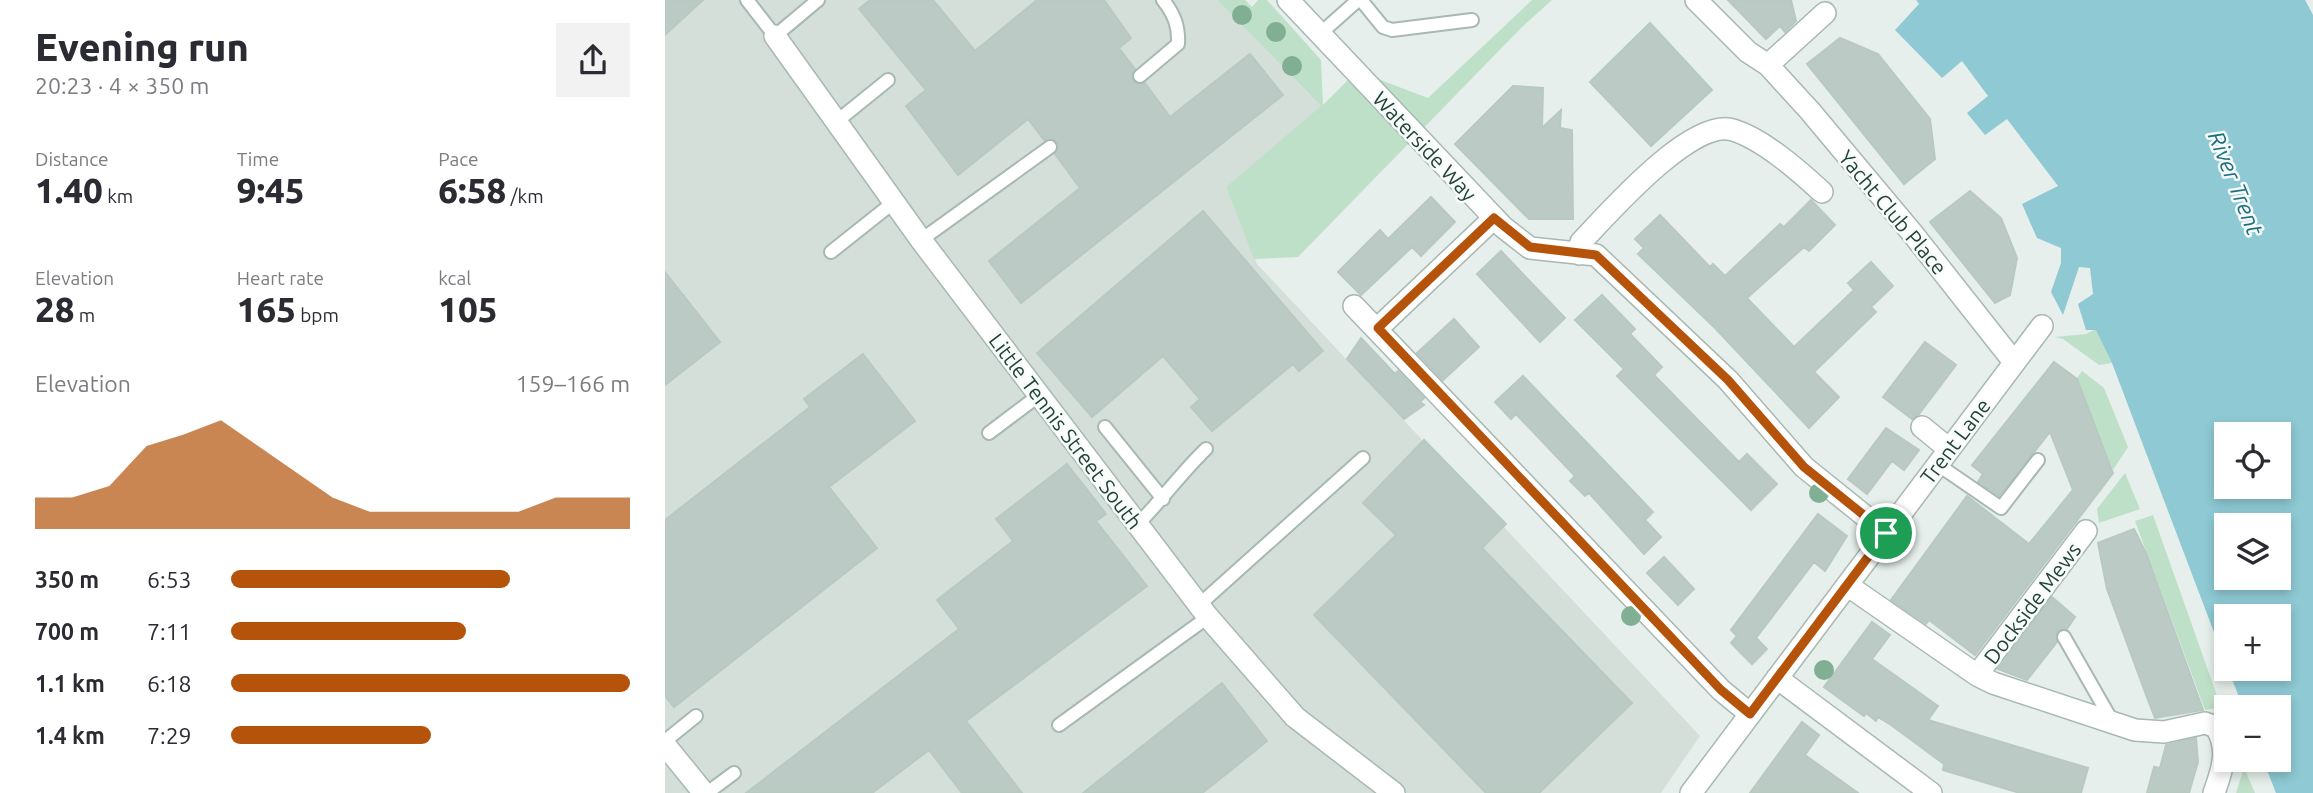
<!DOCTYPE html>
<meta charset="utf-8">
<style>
body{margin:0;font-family:Ubuntu,sans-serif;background:#f2f2f3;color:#2b2b33;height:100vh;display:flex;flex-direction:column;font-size:26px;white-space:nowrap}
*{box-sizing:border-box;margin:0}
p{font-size:23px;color:#7c7c81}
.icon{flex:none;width:38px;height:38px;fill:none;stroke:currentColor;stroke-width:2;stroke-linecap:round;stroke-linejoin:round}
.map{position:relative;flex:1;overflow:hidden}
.sheet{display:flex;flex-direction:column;background:#fff;width:665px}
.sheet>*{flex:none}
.tools{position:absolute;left:1549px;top:422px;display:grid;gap:14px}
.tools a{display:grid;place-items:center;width:77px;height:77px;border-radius:0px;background:#fff;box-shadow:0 4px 10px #0003;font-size:35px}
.pin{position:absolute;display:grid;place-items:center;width:60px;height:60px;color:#fff;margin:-30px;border:4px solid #fff;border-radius:50%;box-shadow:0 2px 7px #0007}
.round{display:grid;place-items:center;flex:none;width:74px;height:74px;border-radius:0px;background:#f2f2f3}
.summary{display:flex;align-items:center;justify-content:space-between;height:119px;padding:0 35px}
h1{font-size:38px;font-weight:800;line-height:52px}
.figures{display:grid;grid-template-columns:repeat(3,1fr);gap:10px;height:119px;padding:7px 35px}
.figures div{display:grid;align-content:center}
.figures b{font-size:35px;font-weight:800}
.figures small{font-size:19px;font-weight:400}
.figures p{font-size:19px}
.chart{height:196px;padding:14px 35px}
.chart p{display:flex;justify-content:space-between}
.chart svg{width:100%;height:126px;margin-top:7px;fill:#b45309;opacity:.7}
ul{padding:0 35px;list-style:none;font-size:23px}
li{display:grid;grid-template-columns:112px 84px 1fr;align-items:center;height:52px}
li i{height:18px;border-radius:9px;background:#b45309}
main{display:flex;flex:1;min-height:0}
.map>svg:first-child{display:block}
.built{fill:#d4dfda}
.green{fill:#bfe0c8}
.water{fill:#8ec9d4;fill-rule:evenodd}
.building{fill:#bbcac4;stroke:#b8c9c2;stroke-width:2}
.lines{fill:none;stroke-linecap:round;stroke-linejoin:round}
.lane-casing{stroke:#a8b8b2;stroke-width:16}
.street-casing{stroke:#a8b8b2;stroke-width:24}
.lane{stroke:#fff;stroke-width:12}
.street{stroke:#fff;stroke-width:21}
.tree{fill:#80af93}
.route-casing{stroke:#fff;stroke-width:14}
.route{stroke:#b45309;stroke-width:9}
.labels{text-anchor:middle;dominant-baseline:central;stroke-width:5;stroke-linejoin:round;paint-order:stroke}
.street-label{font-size:21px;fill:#24423a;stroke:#f7fbf9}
.water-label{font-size:23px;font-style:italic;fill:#1c6f80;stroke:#f7fbf9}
</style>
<main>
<section class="sheet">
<div class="summary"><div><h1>Evening run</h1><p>20:23 · 4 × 350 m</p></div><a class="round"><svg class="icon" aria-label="share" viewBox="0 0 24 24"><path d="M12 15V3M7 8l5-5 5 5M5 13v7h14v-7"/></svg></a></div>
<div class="figures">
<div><p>Distance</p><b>1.40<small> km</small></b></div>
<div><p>Time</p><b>9:45</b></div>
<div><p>Pace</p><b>6:58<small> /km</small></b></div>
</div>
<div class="figures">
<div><p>Elevation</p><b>28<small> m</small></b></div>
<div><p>Heart rate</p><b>165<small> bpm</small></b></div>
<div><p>kcal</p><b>105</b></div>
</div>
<div class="chart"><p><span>Elevation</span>159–166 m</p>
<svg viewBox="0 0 160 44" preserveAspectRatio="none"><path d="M0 44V33L10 33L20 29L30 15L40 11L50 6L60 15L70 24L80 33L90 38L100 38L110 38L120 38L130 38L140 33L150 33L160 33V44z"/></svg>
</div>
<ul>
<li><b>350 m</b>6:53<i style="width:70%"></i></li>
<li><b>700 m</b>7:11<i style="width:59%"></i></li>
<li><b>1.1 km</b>6:18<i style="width:100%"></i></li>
<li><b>1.4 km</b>7:29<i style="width:50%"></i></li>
</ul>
</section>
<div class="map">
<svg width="1648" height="793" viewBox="0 0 1648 793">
<rect width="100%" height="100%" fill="#e6efeb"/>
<path class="built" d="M 0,0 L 552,0 L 657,107 L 561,187 L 592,264 L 1035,736 L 996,793 L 0,793 Z"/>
<path class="green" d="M 552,0 L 580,0 L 587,7 L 593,0 L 602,0 L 656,60 L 658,105 L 692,71 L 763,98 L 867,0 L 887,0 L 857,27 L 633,257 L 589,259 L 561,187 L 656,106 Z
M 1431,329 L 1447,363 L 1434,365 L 1398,339 L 1390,337 L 1421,334 Z
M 1417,371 L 1439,388 L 1463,447 L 1448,470 L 1412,378 Z
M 1460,473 L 1475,509 L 1434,523 L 1432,509 Z
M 1488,515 L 1556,707 L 1540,710 L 1470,521 Z
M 1579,768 L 1590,793 L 1571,793 Z"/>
<path class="water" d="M 1251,0 L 1640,0 L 1648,15 L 1648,793 L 1611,793 L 1598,760 L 1614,760 L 1614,707 L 1578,707 L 1563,669 L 1614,668 L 1614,616 L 1561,616 L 1561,664 L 1447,363 L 1431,330 L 1421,330 L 1413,304 L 1428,294 L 1425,268 L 1414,267 L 1398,315 L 1386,292 L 1396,263 L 1396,248 L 1372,238 L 1357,204 L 1393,186 L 1342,119 L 1320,135 L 1302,113 L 1323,96 L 1297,61 L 1277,78 L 1230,30 L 1254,4 ZM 1561,434 L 1614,434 L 1614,486 L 1561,486 ZM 1561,525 L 1614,525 L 1614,578 L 1561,578 Z"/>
<path class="building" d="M 0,0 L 38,0 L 0,35 Z
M 205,0 L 268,0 L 310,51 L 372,0 L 439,0 L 466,38 L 454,48 L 470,69 L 467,74 L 468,81 L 473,84 L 480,83 L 505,117 L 585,54 L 618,95 L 356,303 L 324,261 L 415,188 L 390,154 L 394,147 L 392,141 L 379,140 L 363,119 L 293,175 L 241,106 L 261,90 L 194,9 Z
M 1063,0 L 1126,0 L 1131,21 L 1120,32 L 1115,26 L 1101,39 Z
M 985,23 L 1047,90 L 986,146 L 925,82 Z
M 1175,38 L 1213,54 L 1265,119 L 1270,159 L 1239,184 L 1142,64 Z
M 848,86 L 878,88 L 877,128 L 896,110 L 895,128 L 907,130 L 908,219 L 864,219 L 790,144 Z
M 1305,191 L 1336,218 L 1352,258 L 1345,295 L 1330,303 L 1265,222 Z
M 766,197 L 790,222 L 756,256 L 747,247 L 696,295 L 673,272 L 715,230 L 723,239 Z
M 1146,200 L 1170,225 L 1144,251 L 1139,247 L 1082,298 L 1129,347 L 1189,290 L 1183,283 L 1206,262 L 1228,286 L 1206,307 L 1211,312 L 1149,372 L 1174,397 L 1144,428 L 1050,328 L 973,254 L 979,248 L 970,239 L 995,215 L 1045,267 L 1048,264 L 1060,276 L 1115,224 L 1119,227 Z
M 538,211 L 658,351 L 634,371 L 628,364 L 547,431 L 526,407 L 535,399 L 498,356 L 427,417 L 372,353 Z
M 836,251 L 900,318 L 875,342 L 812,274 Z
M 0,272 L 55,342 L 0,385 Z
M 937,295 L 970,329 L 965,334 L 997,367 L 989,375 L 1074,462 L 1082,454 L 1112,484 L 1086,510 L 952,376 L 959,369 L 910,320 Z
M 789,319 L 814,347 L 778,380 L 752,353 Z
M 696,338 L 730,374 L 733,371 L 759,398 L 755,402 L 759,405 L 739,419 L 682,359 Z
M 1260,342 L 1291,365 L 1254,414 L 1247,419 L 1218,397 Z
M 198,354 L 250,421 L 164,487 L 212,548 L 9,707 L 0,696 L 0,520 L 145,407 L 139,399 Z
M 1389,362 L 1412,379 L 1448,473 L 1310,655 L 1264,620 L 1261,624 L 1226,600 L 1302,496 L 1364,544 L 1408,490 L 1385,432 L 1334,496 L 1313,482 L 1318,474 L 1307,465 Z
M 858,376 L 988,512 L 980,520 L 996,537 L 979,554 L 924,493 L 920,496 L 905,481 L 910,476 L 851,414 L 846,419 L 830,402 Z
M 1221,428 L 1254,450 L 1239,470 L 1227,461 L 1202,494 L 1183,479 Z
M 759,440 L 841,524 L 817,548 L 967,703 L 874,793 L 821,793 L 649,615 L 731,535 L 698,503 Z
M 402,464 L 441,514 L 431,521 L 482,586 L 301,721 L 357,793 L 297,793 L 264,750 L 207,793 L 81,793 L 294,629 L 272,600 L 348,541 L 331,519 Z
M 1153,514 L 1182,536 L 1160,571 L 1149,562 L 1091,638 L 1102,649 L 1087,664 L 1066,643 L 1072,636 L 1066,630 Z
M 1469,529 L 1481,553 L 1538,710 L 1490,718 L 1483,700 L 1442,589 L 1433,543 Z
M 999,557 L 1029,589 L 1013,605 L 982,573 Z
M 1387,597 L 1410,617 L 1402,629 L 1392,632 L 1392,642 L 1362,680 L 1333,669 Z
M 1207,622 L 1225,635 L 1207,659 L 1273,706 L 1263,720 L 1423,768 L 1416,793 L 1355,793 L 1278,770 L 1279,764 L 1226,725 L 1213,717 L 1211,721 L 1201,713 L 1199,716 L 1159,687 Z
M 557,683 L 602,741 L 560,775 L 537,793 L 418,793 Z
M 1137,722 L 1154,735 L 1140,755 L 1193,793 L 1085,793 Z
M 1531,738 L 1533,762 L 1524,793 L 1482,793 L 1489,767 L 1495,768 L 1501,745 Z"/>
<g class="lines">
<defs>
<path id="lane" d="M 82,0 L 110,36 L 153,0
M 696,0 L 718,27 L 727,30 L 807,20
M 656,33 L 693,0
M 475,76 L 513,44 C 514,26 509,14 498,0
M 171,122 L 223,80
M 256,240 L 385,147
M 166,252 L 229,202
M 440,427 L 498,499
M 324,433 L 373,396
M 1272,464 L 1336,508 L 1373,460
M 472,525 C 497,500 516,473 541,449
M 534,605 L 698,458
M 1399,637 L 1447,721
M 394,725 L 543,617
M 0,741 L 31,716
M 42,793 L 69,773"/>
<path id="street" d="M 623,0 L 838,227 L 865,248 L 931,255 L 1063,380 L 1139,467 L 1221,533
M 1031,0 L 1083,52 L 1103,65 L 1145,111 L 1248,234 L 1349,362
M 110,36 L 256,240 L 543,617 L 630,717 L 729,793
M 1103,65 L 1160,13
M 914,254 L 916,242 C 943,214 1027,117 1068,130 C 1098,139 1134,171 1157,192
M 689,306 L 1056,690 L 1085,714
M 713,328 L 829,218
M 1257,427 L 1284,449
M 1182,585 L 1312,675 L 1328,683 L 1470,730 L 1499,732 L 1540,723 L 1551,727 C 1565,750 1557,770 1549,793
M 1312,675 L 1421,531
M 1112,678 L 1266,793
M 0,745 L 39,793
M 1026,793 L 1377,326"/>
</defs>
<use href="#lane" class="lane-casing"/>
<use href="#street" class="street-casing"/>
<use href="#lane" class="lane"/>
<use href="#street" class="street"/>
</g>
<g class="tree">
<circle cx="577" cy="15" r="10"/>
<circle cx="611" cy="32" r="10"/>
<circle cx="627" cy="66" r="10"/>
<circle cx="1154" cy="493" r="10"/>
<circle cx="966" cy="616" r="10"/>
<circle cx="1159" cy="670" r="10"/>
</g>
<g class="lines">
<defs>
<path id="route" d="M 829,218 L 865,247 L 931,255 L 1063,380 L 1139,467 L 1221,533 L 1085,714 L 1056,690 L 713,328 Z"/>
</defs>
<use href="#route" class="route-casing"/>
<use href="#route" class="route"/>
</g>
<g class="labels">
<g class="street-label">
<text transform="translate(760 146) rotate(47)">Waterside Way</text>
<text transform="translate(1228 212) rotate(50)">Yacht Club Place</text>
<text transform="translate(401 431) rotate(53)">Little Tennis Street South</text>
<text transform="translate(1290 441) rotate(-53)">Trent Lane</text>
<text transform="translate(1367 603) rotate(-53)">Dockside Mews</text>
</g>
<g class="water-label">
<text transform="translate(1571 183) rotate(68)">River Trent</text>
</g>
</g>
</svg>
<div class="tools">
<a><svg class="icon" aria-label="locate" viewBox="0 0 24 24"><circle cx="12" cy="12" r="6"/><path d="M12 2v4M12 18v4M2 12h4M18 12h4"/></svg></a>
<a><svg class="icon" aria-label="layers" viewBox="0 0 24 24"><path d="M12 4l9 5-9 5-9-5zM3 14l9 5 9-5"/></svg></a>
<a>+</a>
<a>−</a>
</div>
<div class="pin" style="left:1221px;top:533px;background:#1e9e55"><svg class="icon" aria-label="arrive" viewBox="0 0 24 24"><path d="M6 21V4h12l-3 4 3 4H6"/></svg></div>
</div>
</main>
